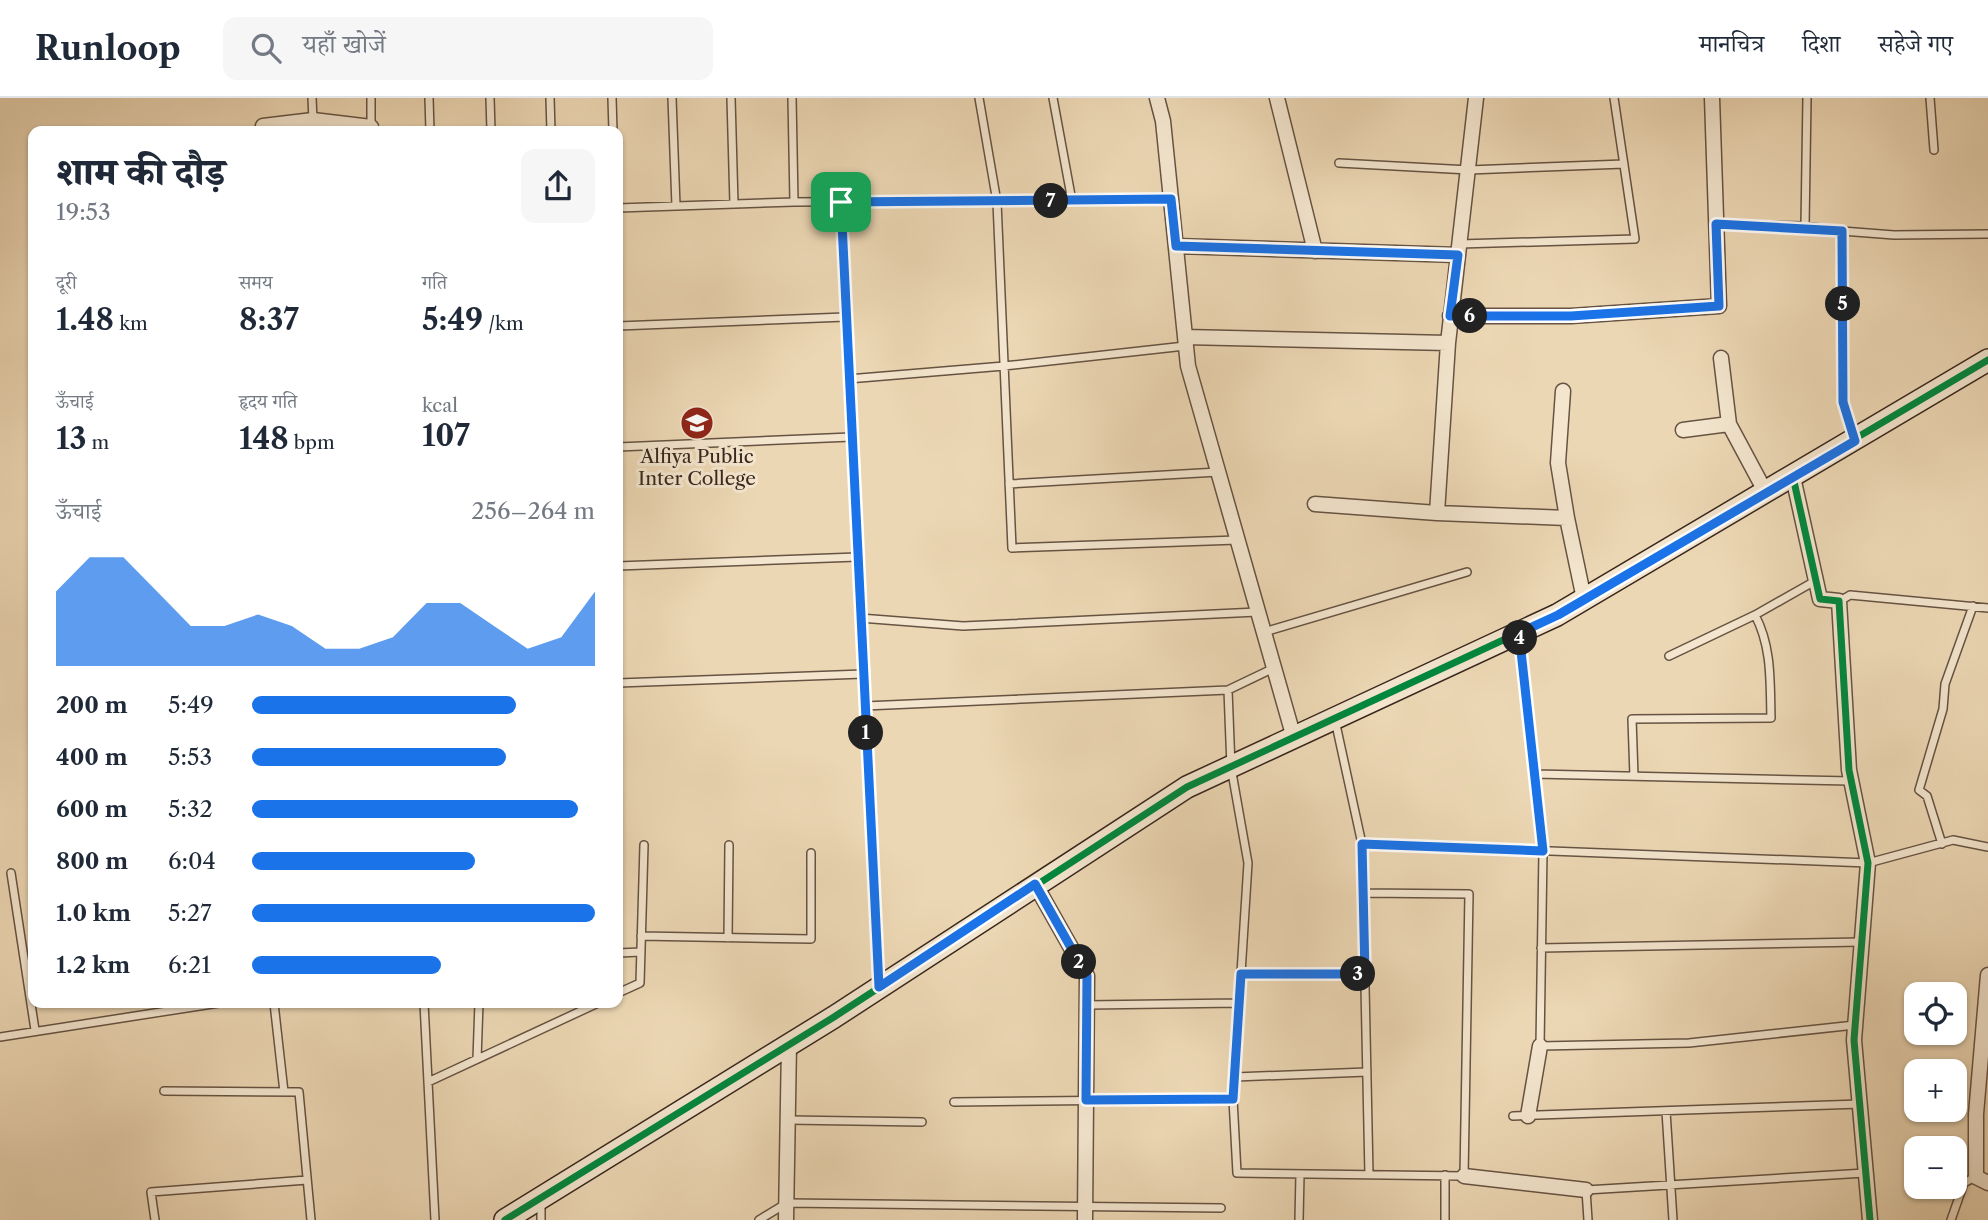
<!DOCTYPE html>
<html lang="hi">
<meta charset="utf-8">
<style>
body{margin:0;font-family:"Libre Caslon Text","Noto Serif Devanagari",serif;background:#f6f6f7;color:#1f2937;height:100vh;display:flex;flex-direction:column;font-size:26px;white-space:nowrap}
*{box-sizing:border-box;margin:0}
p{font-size:23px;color:#747a83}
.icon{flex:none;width:38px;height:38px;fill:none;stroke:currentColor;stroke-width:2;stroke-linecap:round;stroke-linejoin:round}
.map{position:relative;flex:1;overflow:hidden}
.details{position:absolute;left:28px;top:28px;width:595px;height:882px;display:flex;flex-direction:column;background:#fff;border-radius:14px;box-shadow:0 2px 5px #0004}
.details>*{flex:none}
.tools{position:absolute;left:1904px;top:884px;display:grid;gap:14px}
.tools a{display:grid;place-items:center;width:63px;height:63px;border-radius:14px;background:#fff;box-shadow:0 2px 5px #0004;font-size:35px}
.pin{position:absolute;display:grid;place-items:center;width:60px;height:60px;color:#fff;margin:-30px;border-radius:14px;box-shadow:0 4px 10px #0006}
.km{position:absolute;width:35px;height:35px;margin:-18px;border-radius:50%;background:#222;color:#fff;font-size:19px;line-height:35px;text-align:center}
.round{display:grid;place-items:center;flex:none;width:74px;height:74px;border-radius:14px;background:#f6f6f7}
.summary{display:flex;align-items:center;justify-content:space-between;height:119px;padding:0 28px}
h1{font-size:38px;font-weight:800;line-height:52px}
.figures{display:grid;grid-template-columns:repeat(3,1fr);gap:10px;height:119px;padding:7px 28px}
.figures div{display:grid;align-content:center}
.figures b{font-size:30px;font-weight:800}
.figures small{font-size:19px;font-weight:400}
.figures p{font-size:19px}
.chart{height:196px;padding:14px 28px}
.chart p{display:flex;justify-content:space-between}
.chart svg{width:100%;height:126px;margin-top:7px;fill:#1a73e8;opacity:.7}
ul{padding:0 28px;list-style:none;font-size:23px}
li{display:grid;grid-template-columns:112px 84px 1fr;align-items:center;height:52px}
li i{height:18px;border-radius:9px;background:#1a73e8}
header{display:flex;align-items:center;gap:42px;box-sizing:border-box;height:98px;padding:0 35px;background:#fff;border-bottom:2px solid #e0e1e3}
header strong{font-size:33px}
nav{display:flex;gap:38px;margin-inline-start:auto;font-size:24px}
.search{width:490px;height:63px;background:#f6f6f7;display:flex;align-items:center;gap:18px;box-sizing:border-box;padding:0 24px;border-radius:14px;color:#747a83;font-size:26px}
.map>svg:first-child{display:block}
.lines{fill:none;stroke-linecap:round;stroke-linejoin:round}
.lane-casing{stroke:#665343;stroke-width:10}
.street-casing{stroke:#665343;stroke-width:17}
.secondary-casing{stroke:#39271d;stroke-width:24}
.lane{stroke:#f3e5ce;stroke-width:7}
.street{stroke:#f3e5ce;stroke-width:14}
.secondary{stroke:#f3e5ce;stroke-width:21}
.cycleway-casing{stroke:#f3e5ce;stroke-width:11}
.cycleway{stroke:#00873e;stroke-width:7}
.route-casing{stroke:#fff;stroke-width:14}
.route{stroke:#1a73e8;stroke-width:9}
.labels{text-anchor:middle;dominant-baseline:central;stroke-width:6;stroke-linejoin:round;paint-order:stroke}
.poi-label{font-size:19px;fill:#39271d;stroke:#f3e5ce}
</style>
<header>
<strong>Runloop</strong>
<div class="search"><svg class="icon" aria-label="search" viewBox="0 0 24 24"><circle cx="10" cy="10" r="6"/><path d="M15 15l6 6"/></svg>यहाँ खोजें</div>
<nav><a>मानचित्र</a><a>दिशा</a><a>सहेजे गए</a></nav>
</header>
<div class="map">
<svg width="1988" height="1122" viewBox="0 0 1988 1122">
<rect width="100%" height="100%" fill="#ecd7b4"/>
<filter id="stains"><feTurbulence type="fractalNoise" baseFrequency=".00286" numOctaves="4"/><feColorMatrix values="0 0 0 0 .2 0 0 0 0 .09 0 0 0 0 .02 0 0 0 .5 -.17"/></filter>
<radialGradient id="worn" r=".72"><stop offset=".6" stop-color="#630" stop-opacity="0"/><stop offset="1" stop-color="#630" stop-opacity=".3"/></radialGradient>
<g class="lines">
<defs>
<path id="lane" d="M 312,0 L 313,22
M 371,0 L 371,31
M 429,0 L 430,33
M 490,0 L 491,33
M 550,0 L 551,33
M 612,0 L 613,33
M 672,0 L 676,108
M 731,0 L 734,106
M 792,0 L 794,104
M 979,0 L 997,104 L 1012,450 L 1237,442
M 1053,0 L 1072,103
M 1807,0 L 1805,128 L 1842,133 L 1843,304 L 1854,339
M 1930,0 L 1934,52
M 1339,65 L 1469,72 L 1624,66
M 841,105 L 845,219
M 618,110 L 794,104 L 1171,101
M 1717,126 L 1805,128
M 1842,133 L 1894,137 L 1988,136
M 1460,146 L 1635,141 L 1614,0
M 618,228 L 845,219 L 879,886
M 848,281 L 1004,268 L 1185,248
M 618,349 L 851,339
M 1009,386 L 1218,374
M 618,468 L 857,459
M 1840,503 L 1850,497 L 1988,510
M 860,520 L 963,528 L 1257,514
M 1264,534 L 1467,474
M 1520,538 L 1543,753 L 1540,948 L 1689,945 L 1855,927
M 1669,558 L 1755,517 L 1815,483
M 618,585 L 863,576
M 1228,592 L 1274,570
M 865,608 L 1228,592 L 1231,669 L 1248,765 L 1233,1001 L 1237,1075 L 1464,1078 L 1469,796 L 1363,795
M 1335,622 L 1362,746 L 1369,1077
M 1535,676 L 1851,683
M 1634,678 L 1632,621 L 1771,620 C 1770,584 1772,549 1755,517
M 1362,746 L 1868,765 L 1953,742 L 1988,749
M 1942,746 L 1927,698 L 1919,692 L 1943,611 L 1945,586 L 1973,508
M 11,775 L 35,932
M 641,838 L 811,841 L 811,755
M 728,840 L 729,747
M 1541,850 L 1861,844
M 618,855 L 641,854
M 1241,876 L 1365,876
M 618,895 L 640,885 L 644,747
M 274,905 L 284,994
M 424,905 L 435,1122
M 1087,907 L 1239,905
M 0,939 L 219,905
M 477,961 L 479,905
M 1235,979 L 1367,974
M 428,984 L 598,905
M 164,993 L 299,994 L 311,1122
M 954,1004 L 1233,1001
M 1666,1013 L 1673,1122
M 1513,1018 L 1860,1006
M 788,1022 L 922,1024
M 1445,1077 L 1445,1122
M 541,1105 L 541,1122
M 155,1122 L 151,1094 L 307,1082
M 759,1122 L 787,1105 L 1221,1110
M 1299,1122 L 1300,1076
M 1588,1122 L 1586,1092 L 1865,1075
M 1951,1122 L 1964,1085 L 1975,1079"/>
<path id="street" d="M 1157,0 L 1163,23 L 1188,268 L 1294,640
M 1277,0 L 1315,153
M 263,28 L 313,22 L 371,29
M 1176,148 L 1458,157
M 1450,218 L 1571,218 L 1719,208 L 1712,0
M 1185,239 L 1448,245
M 1721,260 L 1729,326 L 1766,395
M 1563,293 L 1558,365 L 1567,420
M 1683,332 L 1729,326
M 1793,379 L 1820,501 L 1839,503 L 1849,672 L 1868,765 L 1854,942 L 1870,1122
M 1315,406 L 1437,415 L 1567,420 L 1584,501
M 1437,415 L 1448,245 L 1476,0
M 1035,786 L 1087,878 L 1085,1122
M 1988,877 L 1976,1016 L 1976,1079 L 1988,1085
M 1528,1018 L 1540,948
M 1464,1078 L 1586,1092
M 786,1122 L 789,946"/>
<path id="secondary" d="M 505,1122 L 834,919 L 1187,689 L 1557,517 L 1988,262"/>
</defs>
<use href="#lane" class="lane-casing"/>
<use href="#street" class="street-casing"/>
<use href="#secondary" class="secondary-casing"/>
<use href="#lane" class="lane"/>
<use href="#street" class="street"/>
<use href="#secondary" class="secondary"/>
<defs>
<path id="cycleway" d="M 1793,379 L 1820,501 L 1839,503 L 1849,672 L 1868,765 L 1854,942 L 1870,1122
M 505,1122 L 834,919 L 1187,689 L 1557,517 L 1988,262"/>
</defs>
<use href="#cycleway" class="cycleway-casing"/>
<use href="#cycleway" class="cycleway"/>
</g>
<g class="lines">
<defs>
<path id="route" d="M 1171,101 L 1176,148 L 1458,157 L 1450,218 L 1571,218 L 1719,208 L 1716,126 L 1842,133 L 1843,304 L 1855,343 L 1558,517 L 1519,535 L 1543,753 L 1362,746 L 1365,876 L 1241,876 L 1233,1001 L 1086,1002 L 1087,878 L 1035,786 L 879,889 L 841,104 Z"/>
</defs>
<use href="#route" class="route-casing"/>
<use href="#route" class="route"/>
</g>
<defs>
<symbol id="school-disc" viewBox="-11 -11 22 22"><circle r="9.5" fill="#8f2418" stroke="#f3e5ce"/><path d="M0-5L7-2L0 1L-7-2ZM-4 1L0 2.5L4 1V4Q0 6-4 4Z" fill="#fff"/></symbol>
</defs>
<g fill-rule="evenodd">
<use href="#school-disc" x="678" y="306" width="38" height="38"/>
</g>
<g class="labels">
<g class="poi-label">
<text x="697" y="358">Alfiya Public<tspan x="697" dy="22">Inter College</tspan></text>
</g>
</g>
<rect width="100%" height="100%" filter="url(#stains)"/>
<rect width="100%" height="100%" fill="url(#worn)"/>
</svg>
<div class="tools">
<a><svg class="icon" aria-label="locate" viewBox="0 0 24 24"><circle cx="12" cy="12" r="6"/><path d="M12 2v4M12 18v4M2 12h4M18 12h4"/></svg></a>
<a>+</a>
<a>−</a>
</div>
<div class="pin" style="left:841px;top:104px;background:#1e9e55"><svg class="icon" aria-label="arrive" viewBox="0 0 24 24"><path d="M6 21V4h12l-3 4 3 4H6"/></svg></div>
<b class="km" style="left:866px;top:635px">1</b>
<b class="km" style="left:1079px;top:864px">2</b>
<b class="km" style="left:1358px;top:876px">3</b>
<b class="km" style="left:1520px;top:540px">4</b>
<b class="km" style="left:1843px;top:206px">5</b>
<b class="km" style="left:1470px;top:218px">6</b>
<b class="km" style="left:1051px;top:103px">7</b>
<section class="details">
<div class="summary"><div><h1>शाम की दौड़</h1><p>19:53</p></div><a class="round"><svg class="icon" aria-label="share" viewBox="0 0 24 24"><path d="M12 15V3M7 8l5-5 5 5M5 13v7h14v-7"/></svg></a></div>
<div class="figures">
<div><p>दूरी</p><b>1.48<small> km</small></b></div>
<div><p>समय</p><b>8:37</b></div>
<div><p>गति</p><b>5:49<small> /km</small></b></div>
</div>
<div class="figures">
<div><p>ऊँचाई</p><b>13<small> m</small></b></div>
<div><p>हृदय गति</p><b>148<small> bpm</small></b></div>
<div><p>kcal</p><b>107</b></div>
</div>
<div class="chart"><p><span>ऊँचाई</span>256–264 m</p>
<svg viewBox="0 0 160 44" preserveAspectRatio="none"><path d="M0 44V18L10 6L20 6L30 18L40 30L50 30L60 26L70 30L80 38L90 38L100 34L110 22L120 22L130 30L140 38L150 34L160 18V44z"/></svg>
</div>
<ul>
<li><b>200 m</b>5:49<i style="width:77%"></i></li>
<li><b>400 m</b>5:53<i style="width:74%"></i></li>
<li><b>600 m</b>5:32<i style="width:95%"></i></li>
<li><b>800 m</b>6:04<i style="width:65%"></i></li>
<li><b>1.0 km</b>5:27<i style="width:100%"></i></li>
<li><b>1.2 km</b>6:21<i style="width:55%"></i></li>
</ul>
</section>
</div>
